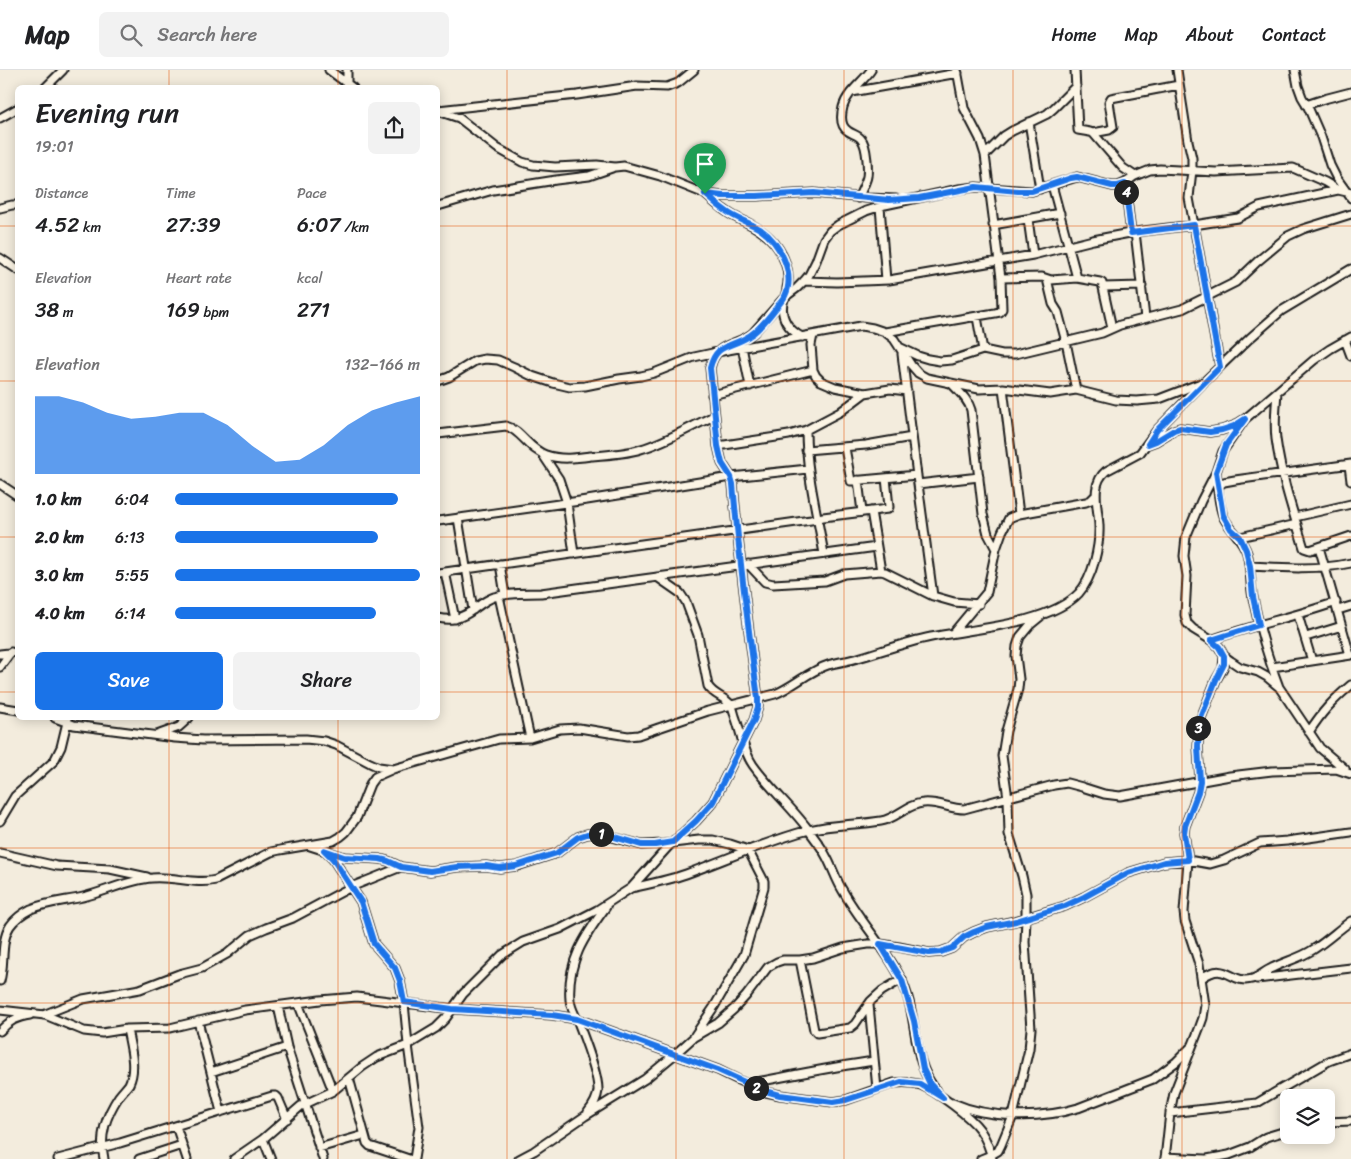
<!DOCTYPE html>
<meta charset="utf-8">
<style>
body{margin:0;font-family:Sriracha,sans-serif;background:#f2f2f2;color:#202124;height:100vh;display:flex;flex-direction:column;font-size:19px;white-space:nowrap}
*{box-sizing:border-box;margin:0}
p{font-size:16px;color:#757577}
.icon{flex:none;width:28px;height:28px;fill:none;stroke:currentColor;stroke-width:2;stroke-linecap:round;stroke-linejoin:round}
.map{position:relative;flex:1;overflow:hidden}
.side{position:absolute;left:15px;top:15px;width:425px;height:635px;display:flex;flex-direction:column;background:#fff;border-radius:8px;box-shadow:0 2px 12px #0003}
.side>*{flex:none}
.tools{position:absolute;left:1280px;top:1019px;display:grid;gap:10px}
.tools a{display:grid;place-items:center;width:55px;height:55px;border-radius:8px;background:#fff;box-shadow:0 2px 12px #0003;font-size:25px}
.pin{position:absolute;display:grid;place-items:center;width:42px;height:42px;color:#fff;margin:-51px -21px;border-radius:50% 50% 50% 0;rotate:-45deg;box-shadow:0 0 5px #0007}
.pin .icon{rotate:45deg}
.km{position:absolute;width:25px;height:25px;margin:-12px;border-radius:50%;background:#222;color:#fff;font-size:14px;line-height:25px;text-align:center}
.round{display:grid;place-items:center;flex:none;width:52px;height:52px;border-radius:8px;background:#f2f2f2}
.headline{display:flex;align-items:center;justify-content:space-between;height:85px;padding:0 20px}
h1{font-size:28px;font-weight:600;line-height:38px}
.figures{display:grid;grid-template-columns:repeat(3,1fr);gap:8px;height:85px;padding:5px 20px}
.figures div{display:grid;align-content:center}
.figures b{font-size:21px;font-weight:600}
.figures small{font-size:14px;font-weight:400}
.figures p{font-size:14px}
.chart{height:140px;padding:10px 20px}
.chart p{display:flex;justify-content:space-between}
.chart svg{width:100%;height:90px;margin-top:5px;fill:#1a73e8;opacity:.7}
.action{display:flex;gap:10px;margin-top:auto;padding:10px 20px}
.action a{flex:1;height:58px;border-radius:8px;background:#1a73e8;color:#fff;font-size:20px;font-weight:600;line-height:58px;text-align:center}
.action a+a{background:#f2f2f2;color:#202124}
ul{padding:0 20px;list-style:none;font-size:16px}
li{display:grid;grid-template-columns:80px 60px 1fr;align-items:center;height:38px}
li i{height:12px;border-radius:6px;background:#1a73e8}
header{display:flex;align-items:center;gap:30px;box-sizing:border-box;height:70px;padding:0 25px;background:#fff;border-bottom:1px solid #e0e0e0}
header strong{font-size:24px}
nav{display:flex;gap:28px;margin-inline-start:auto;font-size:18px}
.search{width:350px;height:45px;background:#f2f2f2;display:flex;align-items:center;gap:12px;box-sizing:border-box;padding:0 18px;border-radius:8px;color:#757577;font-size:19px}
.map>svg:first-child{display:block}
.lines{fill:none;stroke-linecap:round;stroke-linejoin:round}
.minor-casing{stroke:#1c1c1c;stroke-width:11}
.minor{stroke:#fcf5e5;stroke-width:7}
.route-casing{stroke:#fff;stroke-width:10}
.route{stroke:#1a73e8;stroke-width:6}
.grid{fill:none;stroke:#e8590c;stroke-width:1;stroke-opacity:0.55}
</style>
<header>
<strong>Map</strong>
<div class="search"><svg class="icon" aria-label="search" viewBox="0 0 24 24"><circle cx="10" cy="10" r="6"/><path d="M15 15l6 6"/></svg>Search here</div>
<nav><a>Home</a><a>Map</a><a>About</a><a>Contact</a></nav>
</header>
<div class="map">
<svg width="1351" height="1089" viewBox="0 0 1351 1089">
<rect width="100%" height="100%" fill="#f3ecdd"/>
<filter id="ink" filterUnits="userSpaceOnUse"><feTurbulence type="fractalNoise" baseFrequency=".02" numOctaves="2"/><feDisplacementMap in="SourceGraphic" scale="10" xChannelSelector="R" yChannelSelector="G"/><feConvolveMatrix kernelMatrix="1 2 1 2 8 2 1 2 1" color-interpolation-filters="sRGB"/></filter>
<g filter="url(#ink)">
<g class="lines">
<defs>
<path id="minor" d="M 329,0 L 353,18
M 1075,0 L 1078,60 L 1090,62 L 1093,63 L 1123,98 L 1135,106
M 1177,0 L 1188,71 L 1192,88 L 1192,100 L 1189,128 L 1220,297
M 1295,0 L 1298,16 L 1302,27 L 1308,37 L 1321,67 L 1330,95 L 1336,107 L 1351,128
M 347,17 L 347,0
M 45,18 L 63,0
M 852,22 L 958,3
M 1306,35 L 1324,29 L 1351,22
M 438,40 L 577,25 L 637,16 L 667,17 L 678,13 L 694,0
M 438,41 L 459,48 L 497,78 L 522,92 L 533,95 L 555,97 L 597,95 L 615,97 L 624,96 L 660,106 L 705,124 L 723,126 L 757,126 L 814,123 L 866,128 L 896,129
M 0,48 L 18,38
M 1029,52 L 1040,119
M 1093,63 L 1109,60 L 1113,57 L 1109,32 L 1111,28 L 1179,15
M 985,85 L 1004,66 L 1012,61 L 1047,44 L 1054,38 L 1076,16
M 1125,113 L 1131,163
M 1052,115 L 1077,208
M 705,124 C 712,130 718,136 726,141 C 732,146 739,149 746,152 C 764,161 778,172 785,192 C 788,200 789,210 787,218 C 787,223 784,228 783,233 C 780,248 789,260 802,267
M 858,128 C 861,122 864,116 866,110 C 869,103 867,75 861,69 C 858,65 852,64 848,61 C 840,56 841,45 843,37 C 847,22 863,12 871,0
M 438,136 L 493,120 L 556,110 L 589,106 L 612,98
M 880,137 L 886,210
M 0,138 L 12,135 L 18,135
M 1028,149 L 1033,185
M 993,155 L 1060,143
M 1135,162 L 1145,248
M 0,188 L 18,200
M 1001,208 L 1042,207 L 1051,210 L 1077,208 L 1100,212 L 1102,213 L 1112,258
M 1047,209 L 1053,234 L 1058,242 L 1066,272 L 1076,320
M 804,211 L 837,212 L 889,210 L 1033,185 L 1093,170 L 1135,162 L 1194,155 L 1238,148 L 1259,137 L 1338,120
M 1103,217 L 1142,216
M 977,247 L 983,280
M 885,262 L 995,243 L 1000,242 L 1002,239 L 1001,208 L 985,85 L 980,69 L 964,38 L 957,0
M 813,265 L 811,275 L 813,300 L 816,306 L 821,311 L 835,317 L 865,323 L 890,319 L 907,321
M 1345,270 L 1351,286
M 742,277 L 750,316
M 899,277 L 918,286 L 928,289 L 940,291 L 952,290 L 983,280 L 1002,284 L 1015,284 L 1102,263 L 1120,255 L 1182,239 L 1236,212 L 1258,191 L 1288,166 L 1303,159 L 1351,144
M 902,284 L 918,414 L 933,526
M 438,311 L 449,307 L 475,291 L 485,289 L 498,290 L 514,297 L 532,306 L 553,313 L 570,317 L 585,316 L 619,309 L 641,306 L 654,303 L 694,287 L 717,282 L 861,256 L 873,258 L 885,262 L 894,269 L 911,295 L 918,303 L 927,308 L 979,319 L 1003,318 L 1050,324 L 1076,320 L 1116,330 L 1137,331 L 1159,329 L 1201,313
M 951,313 C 959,322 968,329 971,340 L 983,444 L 988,464 L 996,479
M 1003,318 L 1019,444
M 1277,322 C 1276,337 1274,353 1276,369 C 1281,406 1293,442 1304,478 L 1310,480 L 1351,466
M 712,325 L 813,300
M 1245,349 L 1223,381 L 1216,402 L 1201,431 L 1186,467 L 1184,486 L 1187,506 L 1185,545 L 1187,553 L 1193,559 L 1214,572 L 1219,577 L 1224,586 L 1231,591 L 1240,597 L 1258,602 L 1267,607 L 1279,617 L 1320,678 L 1345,699
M 806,360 C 806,402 817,443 824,484
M 438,364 L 506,356 C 521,360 529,380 546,385 C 560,390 576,388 591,386 C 607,385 625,384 641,379 C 666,372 690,357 714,346
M 1148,374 L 1156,371 L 1174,360 L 1180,358 L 1210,362 L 1222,360 L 1234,356 L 1245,349 L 1314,290 L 1330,279 L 1351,267
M 718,376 L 789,365 L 806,360 L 840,342 L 865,323
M 845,378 L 851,411 L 917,405
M 806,380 L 866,375 L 912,367
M 543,385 L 559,409 L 567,433 L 574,484
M 1349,395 L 1351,411
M 1216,403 C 1218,417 1218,435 1224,448 C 1231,461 1242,468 1247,483 C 1251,498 1250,513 1253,528 C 1259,558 1268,588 1279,617
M 858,410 L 862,442
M 0,414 L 18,426
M 918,414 L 979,407
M 1218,416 L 1224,412 L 1235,410 L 1351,394
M 871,441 L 881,501
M 1295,447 L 1351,434
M 458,448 L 473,540
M 438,451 L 587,430 L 731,407 L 808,399
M 1240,467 L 1297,454
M 1319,477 L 1350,585
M 500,494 L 505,525
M 748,494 L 765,512 L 773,514 L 825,511 L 844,504 L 881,501 L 885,502 L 933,526 L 954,532 L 979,534
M 1250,496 C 1283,498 1319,500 1351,493
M 445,502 L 455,549
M 438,503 L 811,450 L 823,447 L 888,439 L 889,437 L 886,408
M 657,507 L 680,523 L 686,532 L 698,565 L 708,616 C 713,625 725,627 731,635 C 733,637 734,643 735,646 C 741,662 743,681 753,695 C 770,719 793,738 810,762 C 815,769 821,776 825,784 C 832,796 836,810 843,821 C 860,851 884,876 900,907 C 919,942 910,992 937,1021
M 499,526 L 530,668
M 1338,540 L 1351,536
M 1298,545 L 1312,591
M 438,548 C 443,549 448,550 453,549 C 469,547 479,532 494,527 C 509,523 525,523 541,523 L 877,477
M 953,563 L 987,522 L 996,479 L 1002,462 L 1009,448 L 1019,444 L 1086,432 L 1091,430 L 1096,425
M 1306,567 L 1342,556
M 1211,570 C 1252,555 1295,547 1336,532
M 0,584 L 18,582
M 0,597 L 11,582
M 1272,597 L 1351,585
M 0,637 L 18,640
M 55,648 L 74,655 L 175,668 L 203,670 L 306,669 L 324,671 L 336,675 L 370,693 L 379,697 L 393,699
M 1309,662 C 1322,642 1332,631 1351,615
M 157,665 L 179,657 L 189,648
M 0,751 L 15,726 L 54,691 L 61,677 L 68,648
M 310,776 L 344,787 L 380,789 L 388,791 L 401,797 L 430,801 L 457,797 L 486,796 L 500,798 L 517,796 L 557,783 L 578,767 L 587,764 L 597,763 L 642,775 L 664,774 L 699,770 L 713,770 L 730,774 L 748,780 L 764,811 L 764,817 L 744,885 L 714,937 L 695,965
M 0,783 L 57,796 L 110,799 L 147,807
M 327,783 L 333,789 L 361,832 L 374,874 L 395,898 L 400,911 L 404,933 L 408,975 L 419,1057 L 414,1089
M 631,818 C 649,814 669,810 686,804 C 727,789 767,771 809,760 C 833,754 857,755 881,751 C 896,749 907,734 923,733 C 937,731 950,739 964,739 L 1054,715 L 1067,713 L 1082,717 L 1104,724 L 1120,726 L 1230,706 L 1272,701 L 1336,699 L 1351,704
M 800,890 L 814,960 L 817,963 L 850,958 L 855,954 L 871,931 L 882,921 L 902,909
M 1202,908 C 1227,890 1231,915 1252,909 C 1259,907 1265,901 1272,898 C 1286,891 1301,888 1314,879 C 1327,871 1338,860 1351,851
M 1257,909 L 1351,898
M 0,911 C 5,894 0,872 10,856 C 15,849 23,843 31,839 C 47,832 65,831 83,827 C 104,822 131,809 152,808 C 174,806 195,815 216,810 L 271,782 L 280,780 L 333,771 L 340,767 L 346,762 L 357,747 L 370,714 L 375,707 L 393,699 L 499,669 L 530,668 L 560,659 L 579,658 L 628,666 L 638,665 L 708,641 L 775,624 C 794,616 809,601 828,595 C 838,592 848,591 858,588 C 882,581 906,572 931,567 C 972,559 1050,554 1079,523 C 1093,507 1100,476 1099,455 C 1098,437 1090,414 1106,401 L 1140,383 L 1157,360 L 1204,312 L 1250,268 L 1281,241 L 1351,199
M 298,933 L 333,1021
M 869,935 L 877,1019
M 278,936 L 287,977 L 323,1089
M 0,940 L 45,945 L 84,961 L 102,963 L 127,959 L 170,958 L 245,940 L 320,930 L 357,927 L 453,939 L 552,945 L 577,949 L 718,1000 L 761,1021 L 780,1025 L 833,1032 L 846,1030 L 894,1013 C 903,1012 912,1012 921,1015 C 937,1022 970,1046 980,1060 C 986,1069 990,1079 992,1089
M 43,945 L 83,929 L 140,919 L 179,904 L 202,898 L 227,884 L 250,865 L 266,858 L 293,848 L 351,817 L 401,797
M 198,951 L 221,1042
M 0,961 C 9,951 17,947 30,945
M 211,1002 L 287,977
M 349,1008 L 367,1073 L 370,1076 L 409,1089
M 746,1014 C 789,1006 831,997 874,991
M 953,1033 C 989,1049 1041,1049 1078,1038 L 1153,1009 L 1176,992 L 1192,976
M 588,1042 C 593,1036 597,1029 598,1021 C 599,1005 584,968 578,952 C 575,944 571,939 570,930 C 567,892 584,867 606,837
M 1170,1043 L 1257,1033 L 1329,991 L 1351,983
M 1326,1052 L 1351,1051
M 176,1056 L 187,1089
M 263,1069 L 271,1089
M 319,1078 L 364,1065
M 1165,1087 L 1205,1089
M 58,1089 L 120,1073 L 272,1026 L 276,1026 L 278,1028 L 287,1049
M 104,1089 C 99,1065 106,1046 119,1026 C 122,1022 126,1018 129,1014 C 137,998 130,976 127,959
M 139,1089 L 182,1075
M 234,1089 L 263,1069 L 301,1036 L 333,1021 L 362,997 L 377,987 L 408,975 L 436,958 L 446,948 L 463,924 L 502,885 L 523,872 L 560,859 L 597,840 L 631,818 L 668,777 L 696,751 L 713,732 L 754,650 L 758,637 L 758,628 C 748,557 739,486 733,414 L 731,407 L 722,393 L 718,376 L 710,298 C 716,271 736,277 753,263 L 785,227 L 797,218 L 804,211 L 809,205 L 816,191 L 824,169 L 830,161 L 838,155 L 866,141 L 885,135 L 959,119 L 976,117 L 1032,121 L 1077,107 L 1112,116 L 1118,116 L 1125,113 L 1135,106 L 1150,100 L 1160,99 L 1216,102 L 1293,98 L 1325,112 L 1338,120 L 1351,123
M 519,1089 L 534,1081 L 585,1046 L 645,1009 L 674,985 L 694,967 L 718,953 L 734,939 L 746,926 L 768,897 L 777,892 L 783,890 L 800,890 L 813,888 L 843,878 L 868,874 L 880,874 L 899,877 L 929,883 L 941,882 L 952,878 L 964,867 L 974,862 L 987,857 L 1015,851 L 1065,836 L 1084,827 L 1128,803 L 1164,792 L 1188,790 L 1210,794 L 1224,790 L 1260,773 L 1287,771 L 1351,762
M 981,1089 L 991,1085 L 998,1081 L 1001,1075 L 1013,1046 L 1029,979 L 1031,959 L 1025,872 L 1026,848 L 1026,824 L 1022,806 L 1009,764 L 1008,728 L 1002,686 L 1006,661 L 1018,619 L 1019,609 L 1016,586 L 1017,576 L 1020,567 L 1030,555 L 1041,546
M 1165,1089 L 1170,1043 L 1174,1023 L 1199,959 L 1203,948 L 1205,935 L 1199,894 L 1185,851 L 1184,842 L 1188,790 L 1184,763 L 1185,756 L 1198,722 L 1200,711 L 1198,677 L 1199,653 L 1216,610 L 1223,598 L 1224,586
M 1207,1089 L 1229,1085 L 1250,1077 L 1266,1067 L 1289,1060"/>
</defs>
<use href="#minor" class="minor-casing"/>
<use href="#minor" class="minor"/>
</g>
</g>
<g class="lines" filter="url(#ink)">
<defs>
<path id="route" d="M 1077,107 L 1112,116 L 1118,116 L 1125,114 L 1131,163 L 1194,155 L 1220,297 L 1157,360 L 1148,374 L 1156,371 L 1174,360 L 1180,358 L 1210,362 L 1222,360 L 1234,356 L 1245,349 L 1226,375 L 1216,402 L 1223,445 L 1231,459 L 1240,467 L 1246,480 L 1250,496 L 1253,527 L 1259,555 L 1211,570 L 1219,577 L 1224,586 L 1224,594 L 1216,610 L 1199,653 L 1198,677 L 1200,711 L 1198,722 L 1185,756 L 1184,763 L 1188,790 L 1164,792 L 1128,803 L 1084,827 L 1065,836 L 1016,851 L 987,857 L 974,862 L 964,867 L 952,878 L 941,882 L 929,883 L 880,874 L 902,910 L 914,951 L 923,999 L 930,1014 L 943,1028 L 920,1014 L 901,1012 L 846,1030 L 833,1032 L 780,1025 L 762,1020 L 718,1000 L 577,949 L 552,945 L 452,939 L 404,932 L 400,911 L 395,898 L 374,874 L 361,832 L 333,789 L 324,780 L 344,787 L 380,789 L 388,791 L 401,797 L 430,801 L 457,797 L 486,796 L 500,798 L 516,796 L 557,783 L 578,767 L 587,764 L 597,763 L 608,765 L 642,775 L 655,775 L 673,772 L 696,751 L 713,732 L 754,650 L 758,637 L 758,628 C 748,557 739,486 733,414 L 731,407 L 722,393 L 718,376 L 710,298 C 716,272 732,278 749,266 C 758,261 769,247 776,238 C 779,234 783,230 785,226 C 796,203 779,172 760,159 C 749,152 736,149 726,141 C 718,136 712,130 705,124 L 723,126 L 757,126 L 814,123 L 889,130 L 919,128 L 976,117 L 1018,121 L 1032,121 L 1071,108 Z"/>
</defs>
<use href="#route" class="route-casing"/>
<use href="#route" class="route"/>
</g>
<path class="grid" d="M 169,0 L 169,18M 338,0 L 338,18M 507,0 L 507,1089M 676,0 L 676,1089M 844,0 L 844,1089M 1013,0 L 1013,1089M 1182,0 L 1182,1089M 0,156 L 18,156M 438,156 L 1351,156M 0,311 L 18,311M 438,311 L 1351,311M 0,467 L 18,467M 438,467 L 1351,467M 0,622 L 18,622M 438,622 L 1351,622M 169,648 L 169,1089M 338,648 L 338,1089M 0,778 L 1351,778M 0,933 L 1351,933"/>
</svg>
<div class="tools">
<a><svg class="icon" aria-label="layers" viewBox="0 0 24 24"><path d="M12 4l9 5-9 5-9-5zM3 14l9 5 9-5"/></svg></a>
</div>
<div class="pin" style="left:705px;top:124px;background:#1e9e55"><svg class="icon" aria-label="arrive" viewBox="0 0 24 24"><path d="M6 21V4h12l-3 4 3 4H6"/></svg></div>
<b class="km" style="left:601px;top:764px">1</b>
<b class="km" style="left:756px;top:1018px">2</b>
<b class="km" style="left:1198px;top:658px">3</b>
<b class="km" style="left:1126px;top:122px">4</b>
<section class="side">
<div class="headline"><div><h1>Evening run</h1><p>19:01</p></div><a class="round"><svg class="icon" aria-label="share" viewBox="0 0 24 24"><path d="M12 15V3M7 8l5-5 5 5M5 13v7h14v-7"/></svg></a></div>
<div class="figures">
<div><p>Distance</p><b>4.52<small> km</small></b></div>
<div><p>Time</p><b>27:39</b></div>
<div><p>Pace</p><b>6:07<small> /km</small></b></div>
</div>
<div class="figures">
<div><p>Elevation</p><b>38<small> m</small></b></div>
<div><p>Heart rate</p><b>169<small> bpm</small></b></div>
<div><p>kcal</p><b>271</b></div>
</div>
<div class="chart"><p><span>Elevation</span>132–166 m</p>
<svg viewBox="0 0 160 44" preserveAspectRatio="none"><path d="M0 44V6L10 6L20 9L30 14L40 17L50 16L60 14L70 14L80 20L90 30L100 38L110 37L120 30L130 20L140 13L150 9L160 6V44z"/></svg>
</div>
<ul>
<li><b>1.0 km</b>6:04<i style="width:91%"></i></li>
<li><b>2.0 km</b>6:13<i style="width:83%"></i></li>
<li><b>3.0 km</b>5:55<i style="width:100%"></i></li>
<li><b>4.0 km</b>6:14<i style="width:82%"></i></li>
</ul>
<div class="action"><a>Save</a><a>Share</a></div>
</section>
</div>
